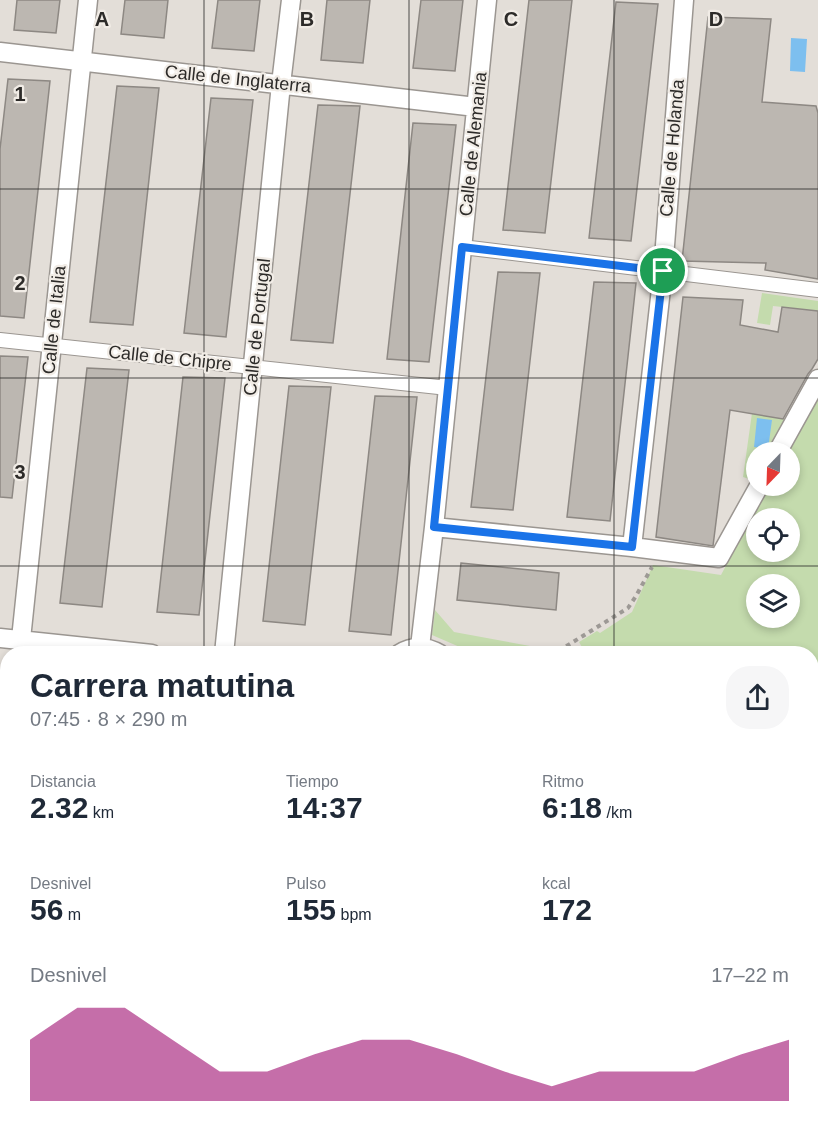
<!DOCTYPE html>
<html lang="es">
<meta charset="utf-8">
<style>
body{margin:0;font-family:Arial,sans-serif;background:#f6f6f7;color:#1f2937;height:100vh;display:flex;flex-direction:column;font-size:22px;white-space:nowrap}
*{box-sizing:border-box;margin:0}
p{font-size:20px;color:#747a83}
.icon{flex:none;width:33px;height:33px;fill:none;stroke:currentColor;stroke-width:2;stroke-linecap:round;stroke-linejoin:round}
.map{position:relative;flex:1;overflow:hidden}
.sheet{position:absolute;left:0px;top:646px;width:819px;height:488px;display:flex;flex-direction:column;background:#fff;border-radius:24px 24px 0 0;box-shadow:0 3px 9px #0003}
.sheet>*{flex:none}
.needle{width:39px;rotate:203deg}
.controls{position:absolute;left:746px;top:442px;display:grid;gap:12px}
.controls a{display:grid;place-items:center;width:54px;height:54px;border-radius:50%;background:#fff;box-shadow:0 3px 9px #0003;font-size:30px}
.pin{position:absolute;display:grid;place-items:center;width:51px;height:51px;color:#fff;margin:-26px;border:3px solid #fff;border-radius:50%;box-shadow:0 2px 6px #0007}
.round{display:grid;place-items:center;flex:none;width:63px;height:63px;border-radius:24px;background:#f6f6f7}
.overview{display:flex;align-items:center;justify-content:space-between;height:102px;padding:0 30px}
h1{font-size:33px;font-weight:700;line-height:45px}
.metrics{display:grid;grid-template-columns:repeat(3,1fr);gap:9px;height:102px;padding:6px 30px}
.metrics div{display:grid;align-content:center}
.metrics b{font-size:30px;font-weight:700}
.metrics small{font-size:16px;font-weight:400}
.metrics p{font-size:16px}
.chart{height:168px;padding:12px 30px}
.chart p{display:flex;justify-content:space-between}
.chart svg{width:100%;height:108px;margin-top:6px;fill:#ad3285;opacity:.7}
.map>svg:first-child{display:block}
.green{fill:#c4dbad;fill-rule:evenodd}
.forest{fill:#94b371}
.water{fill:#7dbfef}
.building{fill:#bcb7b1;stroke:#8d8883;stroke-width:1.5}
.lines{fill:none;stroke-linecap:round;stroke-linejoin:round}
.pedestrian-casing{stroke:#9b9691;stroke-width:16}
.minor-casing{stroke:#9b9691;stroke-width:21}
.path{stroke:#9d9995;stroke-width:4;stroke-dasharray:4.5 4.5;stroke-linecap:butt}
.pedestrian{stroke:#fff;stroke-width:14}
.minor{stroke:#fff;stroke-width:18}
.route-casing{stroke:#fff;stroke-width:12}
.route{stroke:#1a73e8;stroke-width:8}
.grid{fill:none;stroke:#2d2b29;stroke-width:1.5;stroke-opacity:0.55}
.labels{text-anchor:middle;dominant-baseline:central;stroke-width:4.5;stroke-linejoin:round;paint-order:stroke}
.street-label{font-size:18px;fill:#2d2b29;stroke:#f1ece6}
.grid-label{font-size:20px;text-anchor:middle;font-weight:bold;fill:#2d2b29;stroke:#f1ece6;stroke-width:4.5;stroke-linejoin:round;paint-order:stroke}
</style>
<div class="map">
<svg width="818" height="1133" viewBox="0 0 818 1133">
<rect width="100%" height="100%" fill="#e3ded8"/>
<path class="green" d="M 762,293 L 818,301 L 818,311 L 773,306 L 770,325 L 757,323 Z
M 818,393 L 818,817 L 812,872 L 812,654 L 599,654 L 597,650 L 591,654 L 586,654 L 579,642 L 597,631 L 600,633 L 632,612 L 653,565 L 721,575 L 768,486 L 789,486 L 789,453 L 786,453 ZM 756,519 L 789,519 L 789,552 L 756,552 ZM 756,585 L 789,585 L 789,618 L 756,618 Z
M 752,413 L 785,419 L 767,453 L 756,453 L 756,473 L 752,480 L 743,477 Z
M 435,610 L 454,632 L 563,652 L 561,654 L 476,654 L 432,635 Z
M 0,770 L 8,771 L 8,1126 L 743,1127 L 743,1133 L 0,1133 Z"/>
<path class="forest" d="M 818,908 L 818,1133 L 797,1133 L 798,1127 L 812,1126 L 812,979 Z"/>
<path class="water" d="M 791,38 L 807,39 L 805,72 L 790,71 Z
M 757,418 L 772,420 L 768,449 L 754,447 Z"/>
<path class="building" d="M 17,0 L 60,0 L 56,33 L 14,30 Z
M 125,0 L 168,0 L 164,38 L 121,34 Z
M 218,0 L 260,0 L 254,51 L 212,48 Z
M 327,0 L 370,0 L 363,63 L 321,60 Z
M 421,0 L 463,0 L 455,71 L 413,68 Z
M 529,0 L 572,0 L 545,233 L 503,230 Z
M 616,2 L 658,4 L 631,241 L 589,238 Z
M 708,17 L 771,19 L 762,102 L 816,106 L 818,113 L 818,279 L 765,270 L 766,263 L 682,261 Z
M 8,79 L 50,81 L 24,318 L 0,316 L 0,149 Z
M 117,86 L 159,88 L 133,325 L 90,322 Z
M 211,98 L 253,100 L 226,337 L 184,333 Z
M 318,105 L 360,106 L 333,343 L 291,340 Z
M 413,123 L 456,125 L 429,362 L 387,359 Z
M 498,272 L 540,273 L 513,510 L 471,507 Z
M 594,282 L 636,283 L 610,521 L 567,517 Z
M 683,297 L 743,300 L 740,325 L 778,332 L 782,307 L 818,311 L 818,359 L 812,369 L 808,374 L 783,419 L 730,410 L 713,546 L 656,537 Z
M 0,356 L 28,357 L 12,498 L 0,497 Z
M 87,368 L 129,370 L 102,607 L 60,603 Z
M 183,377 L 225,378 L 199,615 L 157,612 Z
M 289,386 L 331,387 L 305,625 L 263,621 Z
M 375,396 L 417,397 L 391,635 L 349,631 Z
M 461,563 L 559,573 L 556,610 L 457,600 Z"/>
<g class="lines">
<defs>
<path id="pedestrian" d="M 462,247 L 818,290
M 0,340 L 448,388"/>
<path id="minor" d="M 0,52 L 476,107
M 777,453 L 818,379
M 434,527 L 632,547 L 719,558 L 759,486
M 632,547 L 663,271 L 684,0
M 0,638 L 152,654
M 21,639 L 88,0
M 420,647 L 434,527 L 487,0
M 224,654 L 281,84 L 291,0
M 399,654 C 413,645 426,646 440,654
M 766,1133 L 766,1126"/>
</defs>
<use href="#pedestrian" class="pedestrian-casing"/>
<use href="#minor" class="minor-casing"/>
<path class="path" d="M 562,654 L 565,647 L 628,608 L 636,596 L 652,567
M 812,753 L 818,701
M 0,787 L 8,781
M 0,828 L 8,812
M 0,920 L 8,925
M 0,979 L 8,980
M 0,1042 L 8,1042
M 0,1125 L 8,1124
M 379,1126 L 380,1133
M 599,1126 L 614,1133
M 160,1133 L 160,1126
M 728,1133 L 744,1126"/>
<use href="#pedestrian" class="pedestrian"/>
<use href="#minor" class="minor"/>
</g>
<g class="lines">
<defs>
<path id="route" d="M 462,247 L 663,271 L 632,547 L 434,527 Z"/>
</defs>
<use href="#route" class="route-casing"/>
<use href="#route" class="route"/>
</g>
<path class="grid" d="M 204,0 L 204,654M 409,0 L 409,654M 614,0 L 614,654M 0,189 L 818,189M 0,378 L 818,378M 0,566 L 818,566M 0,755 L 8,755M 812,755 L 818,755M 0,944 L 8,944M 812,944 L 818,944M 204,1126 L 204,1133M 409,1126 L 409,1133M 614,1126 L 614,1133"/>
<g class="labels">
<g class="street-label">
<text transform="translate(238 79) rotate(6)">Calle de Inglaterra</text>
<text transform="translate(473 144) rotate(-84)">Calle de Alemania</text>
<text transform="translate(672 148) rotate(-85)">Calle de Holanda</text>
<text transform="translate(54 320) rotate(-84)">Calle de Italia</text>
<text transform="translate(257 327) rotate(-84)">Calle de Portugal</text>
<text transform="translate(170 358) rotate(6)">Calle de Chipre</text>
</g>
</g>
<g class="grid-label">
<text x="102" y="26">A</text>
<text x="307" y="26">B</text>
<text x="511" y="26">C</text>
<text x="716" y="26">D</text>
<text x="20" y="101">1</text>
<text x="20" y="290">2</text>
<text x="20" y="479">3</text>
</g>
</svg>
<div class="controls">
<a><svg class="needle" viewBox="-14 -14 28 28"><path d="M0-13l5 13h-10z" fill="#e53935"/><path d="M0 13l5-13h-10z" fill="#747a83"/></svg></a>
<a><svg class="icon" aria-label="locate" viewBox="0 0 24 24"><circle cx="12" cy="12" r="6"/><path d="M12 2v4M12 18v4M2 12h4M18 12h4"/></svg></a>
<a><svg class="icon" aria-label="layers" viewBox="0 0 24 24"><path d="M12 4l9 5-9 5-9-5zM3 14l9 5 9-5"/></svg></a>
</div>
<div class="pin" style="left:663px;top:271px;background:#1e9e55"><svg class="icon" aria-label="arrive" viewBox="0 0 24 24"><path d="M6 21V4h12l-3 4 3 4H6"/></svg></div>
<section class="sheet">
<div class="overview"><div><h1>Carrera matutina</h1><p>07:45 · 8 × 290 m</p></div><a class="round"><svg class="icon" aria-label="share" viewBox="0 0 24 24"><path d="M12 15V3M7 8l5-5 5 5M5 13v7h14v-7"/></svg></a></div>
<div class="metrics">
<div><p>Distancia</p><b>2.32<small> km</small></b></div>
<div><p>Tiempo</p><b>14:37</b></div>
<div><p>Ritmo</p><b>6:18<small> /km</small></b></div>
</div>
<div class="metrics">
<div><p>Desnivel</p><b>56<small> m</small></b></div>
<div><p>Pulso</p><b>155<small> bpm</small></b></div>
<div><p>kcal</p><b>172</b></div>
</div>
<div class="chart"><p><span>Desnivel</span>17–22 m</p>
<svg viewBox="0 0 160 44" preserveAspectRatio="none"><path d="M0 44V19L10 6L20 6L30 19L40 32L50 32L60 25L70 19L80 19L90 25L100 32L110 38L120 32L130 32L140 32L150 25L160 19V44z"/></svg>
</div>
</section>
</div>
